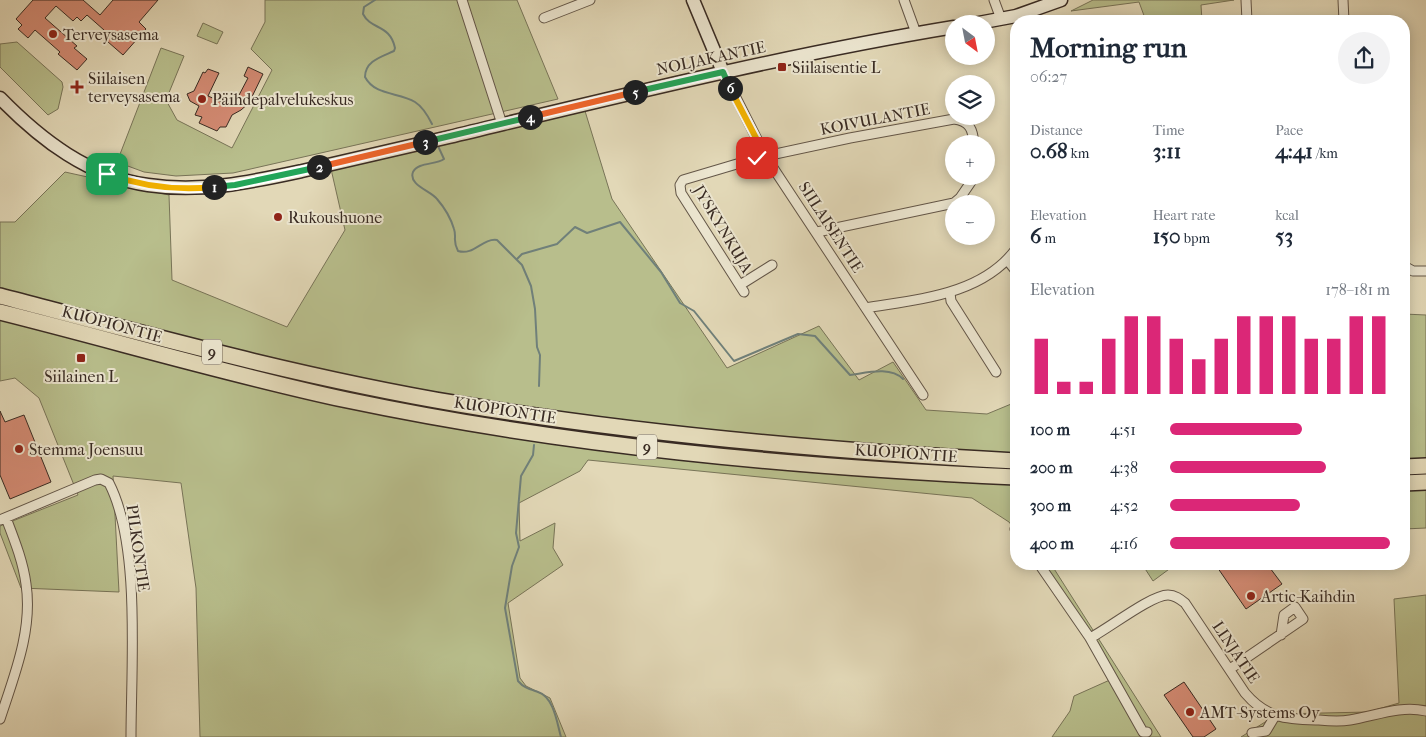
<!DOCTYPE html>
<meta charset="utf-8">
<style>
body{margin:0;font-family:"IM FELL French Canon",serif;background:#f2f2f3;color:#1f2937;height:100vh;display:flex;flex-direction:column;font-size:19px;white-space:nowrap}
*{box-sizing:border-box;margin:0}
p{font-size:16px;color:#747a83}
.icon{flex:none;width:28px;height:28px;fill:none;stroke:currentColor;stroke-width:2;stroke-linecap:round;stroke-linejoin:round}
.map{position:relative;flex:1;overflow:hidden}
.drawer{position:absolute;left:1010px;top:15px;width:400px;height:555px;display:flex;flex-direction:column;background:#fff;border-radius:20px;box-shadow:0 2px 12px #0003}
.drawer>*{flex:none}
.needle{width:32px;rotate:148deg}
.fabs{position:absolute;left:945px;top:15px;display:grid;gap:10px}
.fabs a{display:grid;place-items:center;width:50px;height:50px;border-radius:50%;background:#fff;box-shadow:0 2px 12px #0003;font-size:25px}
.pin{position:absolute;display:grid;place-items:center;width:42px;height:42px;color:#fff;margin:-21px;border-radius:10px;box-shadow:0 2px 8px #0006}
.km{position:absolute;width:25px;height:25px;margin:-12px;border-radius:50%;background:#222;color:#fff;font-size:14px;line-height:25px;text-align:center}
.round{display:grid;place-items:center;flex:none;width:52px;height:52px;border-radius:26px;background:#f2f2f3}
.overview{display:flex;align-items:center;justify-content:space-between;height:85px;padding:0 20px}
h1{font-size:28px;font-weight:700;line-height:38px}
.figures{display:grid;grid-template-columns:repeat(3,1fr);gap:8px;height:85px;padding:5px 20px}
.figures div{display:grid;align-content:center}
.figures b{font-size:21px;font-weight:700}
.figures small{font-size:14px;font-weight:400}
.figures p{font-size:14px}
.chart{height:140px;padding:10px 20px}
.chart p{display:flex;justify-content:space-between}
.chart svg{width:100%;height:90px;margin-top:5px;stroke:#db2777;stroke-width:6}
ul{padding:0 20px;list-style:none;font-size:16px}
li{display:grid;grid-template-columns:80px 60px 1fr;align-items:center;height:38px}
li i{height:12px;border-radius:6px;background:#db2777}
.map>svg:first-child{display:block}
.green{fill:#b8be8c;stroke:#787458}
.lines{fill:none;stroke-linecap:round;stroke-linejoin:round}
.stream{stroke:#70807a;stroke-width:2}
.building{fill:#d48b74;stroke:#392b23}
.street-casing{stroke:#635648;stroke-width:11}
.secondary-casing{stroke:#392b23;stroke-width:15}
.highway-casing{stroke:#392b23;stroke-width:18}
.street{stroke:#ece6d0;stroke-width:9}
.secondary{stroke:#ece6d0;stroke-width:12}
.highway{stroke:#e2d8b7;stroke-width:15}
.split-1-casing{stroke:#fff;stroke-width:10}
.split-2-casing{stroke:#fff;stroke-width:10}
.split-3-casing{stroke:#fff;stroke-width:10}
.split-4-casing{stroke:#fff;stroke-width:10}
.split-5-casing{stroke:#fff;stroke-width:10}
.split-6-casing{stroke:#fff;stroke-width:10}
.split-7-casing{stroke:#fff;stroke-width:10}
.split-1{stroke:#f5b400;stroke-width:6}
.split-2{stroke:#22a559;stroke-width:6}
.split-3{stroke:#f0652b;stroke-width:6}
.split-4{stroke:#22a559;stroke-width:6}
.split-5{stroke:#f0652b;stroke-width:6}
.split-6{stroke:#22a559;stroke-width:6}
.split-7{stroke:#f5b400;stroke-width:6}
.poi-dot{fill:#8f2418;stroke:#ece6d0;stroke-width:2}
.labels{text-anchor:middle;dominant-baseline:central;stroke-width:4;stroke-linejoin:round;paint-order:stroke}
.shield{fill:#ece6d0;stroke:#6f6357;stroke-width:1}
.shield-label{font-size:15px;font-weight:bold;fill:#392b23}
.poi-label{font-size:16px;fill:#392b23;stroke:#ece6d0;text-anchor:start}
.street-label{font-size:16px;fill:#392b23;stroke:#ece6d0}
</style>
<div class="map">
<svg width="1426" height="737" viewBox="0 0 1426 737">
<rect width="100%" height="100%" fill="#e2d8b7"/>
<filter id="stains"><feTurbulence type="fractalNoise" baseFrequency=".004" numOctaves="4"/><feColorMatrix values="0 0 0 0 .2 0 0 0 0 .09 0 0 0 0 .02 0 0 0 .5 -.17"/></filter>
<radialGradient id="worn" r=".72"><stop offset=".6" stop-color="#630" stop-opacity="0"/><stop offset="1" stop-color="#630" stop-opacity=".3"/></radialGradient>
<path class="green" d="M 265,0 L 517,0 L 558,99 L 233,173 L 176,176 L 144,172 L 117,162 L 161,48 L 184,56 L 166,100 L 177,120 L 232,148 L 272,70 L 251,49 L 265,22 Z
M 1093,0 L 1234,0 L 1201,5 L 1202,21 L 1146,21 L 1139,2 L 1071,11 Z
M 203,23 L 223,32 L 217,44 L 197,36 Z
M 17,42 L 62,82 L 63,87 L 58,109 L 48,115 L 0,67 L 0,44 Z
M 585,111 L 612,199 L 727,368 L 819,326 L 859,380 L 893,362 L 926,410 L 987,414 L 1016,402 L 1016,531 L 1009,522 L 972,498 L 588,460 L 580,471 L 519,503 L 520,541 L 555,523 L 553,548 L 563,565 L 508,603 L 520,678 L 526,686 L 550,698 L 566,737 L 200,737 L 196,588 L 181,483 L 113,476 L 119,592 L 21,588 L 0,533 L 0,526 L 78,495 L 39,398 L 15,378 L 0,381 L 0,222 L 15,222 L 65,172 L 169,195 L 172,280 L 287,327 L 345,230 L 331,169 Z
M 1404,314 L 1426,315 L 1426,528 L 1404,529 Z
M 1039,564 L 1051,564 L 1161,737 L 1052,737 L 1070,711 L 1074,696 L 1112,679 Z
M 1142,564 L 1176,564 L 1153,581 Z
M 1426,595 L 1426,737 L 1241,737 L 1278,714 L 1368,712 L 1399,703 L 1394,599 Z"/>
<g class="lines">
<path class="stream" d="M 375,0 L 364,7 L 363,14 C 371,30 390,24 395,48 L 394,51 C 381,57 365,61 365,77 C 375,96 399,92 415,102 C 423,107 428,116 432,124
M 438,146 L 444,159 C 436,165 418,162 413,172 C 408,185 431,191 437,199 C 444,207 451,219 454,229 C 457,238 452,240 458,251 C 474,256 482,238 497,240 L 522,265 L 531,286 L 535,309 L 537,347 L 540,355 L 539,386
M 517,259 L 522,254 L 557,244 L 575,227 L 587,233 L 620,222 L 661,272 L 680,303 L 694,311 L 734,361 L 798,334 L 815,336 L 850,375 C 866,373 890,366 903,379
M 534,445 L 533,455 L 521,476 L 516,533 L 519,547 L 512,566 L 505,608 L 518,681 C 524,688 529,689 538,692 C 554,697 557,723 561,737"/>
</g>
<path class="building" d="M 33,0 L 83,0 L 100,15 L 113,0 L 158,0 L 139,22 L 146,29 L 123,55 L 100,35 L 104,30 L 87,15 L 81,21 L 77,17 L 73,21 L 56,6 L 45,18 L 77,46 L 74,48 L 87,59 L 77,70 L 58,54 L 60,52 L 35,30 L 28,38 L 18,29 L 22,25 L 16,19 Z
M 248,67 L 263,74 L 249,103 L 241,110 L 232,115 L 226,127 L 220,127 L 217,131 L 199,123 L 202,117 L 195,115 L 199,106 L 190,101 L 187,94 L 194,91 L 203,72 L 205,73 L 208,69 L 219,73 L 208,96 L 224,103 L 231,102 L 238,97 L 248,78 L 244,76 Z
M 0,411 L 5,422 L 24,415 L 51,482 L 10,499 L 0,475 Z
M 1215,564 L 1267,564 L 1282,584 L 1246,609 Z
M 1184,682 L 1216,729 L 1204,737 L 1193,737 L 1164,695 Z"/>
<g class="lines">
<defs>
<path id="street" d="M 462,0 L 502,124
M 904,0 L 916,33
M 994,0 L 1001,19
M 1246,0 L 1247,21
M 1343,0 L 1344,21
M 544,18 L 590,0
M 723,72 L 766,157 L 923,395
M 817,232 L 954,203 L 960,198 L 975,176
M 1008,261 L 1016,271
M 1404,266 L 1413,271 L 1426,271
M 740,285 L 772,265
M 744,292 L 681,193 L 680,185 L 683,180 L 757,158 L 850,138 L 954,119 C 970,121 973,130 974,144
M 950,293 L 951,301 L 996,372
M 866,308 C 919,299 982,295 1016,249
M 0,520 L 95,480 L 101,479 L 109,483 C 141,545 131,666 131,737
M 1015,529 L 1016,531
M 1039,564 L 1090,638 L 1143,732 L 1147,732
M 1090,638 C 1108,629 1151,595 1168,595 C 1175,595 1180,599 1185,603 L 1245,693 C 1267,719 1287,719 1318,720 C 1329,721 1339,722 1350,720 C 1375,716 1400,705 1426,711
M 1230,669 L 1303,619 L 1295,607 L 1284,615 L 1281,635
M 0,719 C 14,676 33,630 26,584 C 23,561 14,539 6,518
M 1252,733 L 1266,731 L 1275,716"/>
<path id="secondary" d="M 693,0 L 723,72
M 973,24 L 1016,16 L 1061,0
M 0,98 C 41,140 89,177 148,185 C 201,193 251,182 302,171 C 351,160 400,148 449,137 C 616,97 784,55 954,27"/>
<path id="highway" d="M 0,296 C 152,336 304,378 459,404 C 643,435 830,451 1016,461
M 0,312 C 116,341 230,375 347,400 C 566,446 792,467 1016,477
M 1404,467 L 1426,466
M 1404,483 L 1426,482"/>
</defs>
<use href="#street" class="street-casing"/>
<use href="#secondary" class="secondary-casing"/>
<use href="#highway" class="highway-casing"/>
<use href="#street" class="street"/>
<use href="#secondary" class="secondary"/>
<use href="#highway" class="highway"/>
</g>
<g class="lines">
<defs>
<path id="split-1" d="M 107,174 C 141,186 177,191 214,187"/>
<path id="split-2" d="M 214,187 L 235,185 L 319,167"/>
<path id="split-3" d="M 319,167 L 425,142"/>
<path id="split-4" d="M 425,142 L 530,117"/>
<path id="split-5" d="M 530,117 L 635,92"/>
<path id="split-6" d="M 635,92 L 723,72 L 730,88"/>
<path id="split-7" d="M 730,88 L 766,157 L 757,158"/>
</defs>
<use href="#split-1" class="split-1-casing"/>
<use href="#split-2" class="split-2-casing"/>
<use href="#split-3" class="split-3-casing"/>
<use href="#split-4" class="split-4-casing"/>
<use href="#split-5" class="split-5-casing"/>
<use href="#split-6" class="split-6-casing"/>
<use href="#split-7" class="split-7-casing"/>
<use href="#split-1" class="split-1"/>
<use href="#split-2" class="split-2"/>
<use href="#split-3" class="split-3"/>
<use href="#split-4" class="split-4"/>
<use href="#split-5" class="split-5"/>
<use href="#split-6" class="split-6"/>
<use href="#split-7" class="split-7"/>
</g>
<g class="poi-dot">
<circle cx="53" cy="34" r="5"/>
<rect x="777" y="62" width="10" height="10" rx="2.5"/>
<path d="M74.5 79.5h5v5h5v5h-5v5h-5v-5h-5v-5h5z"/>
<circle cx="202" cy="99" r="5"/>
<circle cx="278" cy="217" r="5"/>
<rect x="76" y="353" width="10" height="10" rx="2.5"/>
<circle cx="19" cy="449" r="5"/>
<circle cx="1251" cy="596" r="5"/>
<circle cx="1190" cy="712" r="5"/>
</g>
<g class="labels">
<g class="shield">
<rect x="202" y="339.5" width="20" height="25" rx="4"/>
<rect x="637" y="434.5" width="20" height="25" rx="4"/>
</g>
<g class="shield-label">
<text x="212" y="352">9</text>
<text x="647" y="447">9</text>
</g>
<g class="poi-label">
<text x="63" y="34">Terveysasema</text>
<text x="792" y="67">Siilaisentie L</text>
<text x="88" y="78">Siilaisen<tspan x="88" dy="18">terveysasema</tspan></text>
<text x="212" y="99">Päihdepalvelukeskus</text>
<text x="288" y="217">Rukoushuone</text>
<text x="81" y="376" text-anchor="middle">Siilainen L</text>
<text x="29" y="449">Stemma Joensuu</text>
<text x="1261" y="596">Artic-Kaihdin</text>
<text x="1200" y="712">AMT-Systems Oy</text>
</g>
<g class="street-label">
<text transform="translate(711 58) rotate(-12)">NOLJAKANTIE</text>
<text transform="translate(875 119) rotate(-11)">KOIVULANTIE</text>
<text transform="translate(831 227) rotate(57)">SIILAISENTIE</text>
<text transform="translate(723 229) rotate(59)">JYSKYNKUJA</text>
<text transform="translate(112 324) rotate(15)">KUOPIONTIE</text>
<text transform="translate(505 410) rotate(9)">KUOPIONTIE</text>
<text transform="translate(906 453) rotate(4)">KUOPIONTIE</text>
<text transform="translate(138 548) rotate(82)">PILKONTIE</text>
<text transform="translate(1236 652) rotate(56)">LINJATIE</text>
</g>
</g>
<rect width="100%" height="100%" filter="url(#stains)"/>
<rect width="100%" height="100%" fill="url(#worn)"/>
</svg>
<div class="fabs">
<a><svg class="needle" viewBox="-14 -14 28 28"><path d="M0-13l5 13h-10z" fill="#e53935"/><path d="M0 13l5-13h-10z" fill="#747a83"/></svg></a>
<a><svg class="icon" aria-label="layers" viewBox="0 0 24 24"><path d="M12 4l9 5-9 5-9-5zM3 14l9 5 9-5"/></svg></a>
<a>+</a>
<a>−</a>
</div>
<div class="pin" style="left:107px;top:174px;background:#1e9e55"><svg class="icon" aria-label="arrive" viewBox="0 0 24 24"><path d="M6 21V4h12l-3 4 3 4H6"/></svg></div>
<div class="pin" style="left:757px;top:158px;background:#d93025"><svg class="icon" aria-label="check" viewBox="0 0 24 24"><path d="M5 12l5 5 9-10"/></svg></div>
<b class="km" style="left:214px;top:187px">1</b>
<b class="km" style="left:319px;top:167px">2</b>
<b class="km" style="left:425px;top:142px">3</b>
<b class="km" style="left:530px;top:117px">4</b>
<b class="km" style="left:635px;top:92px">5</b>
<b class="km" style="left:730px;top:88px">6</b>
<section class="drawer">
<div class="overview"><div><h1>Morning run</h1><p>06:27</p></div><a class="round"><svg class="icon" aria-label="share" viewBox="0 0 24 24"><path d="M12 15V3M7 8l5-5 5 5M5 13v7h14v-7"/></svg></a></div>
<div class="figures">
<div><p>Distance</p><b>0.68<small> km</small></b></div>
<div><p>Time</p><b>3:11</b></div>
<div><p>Pace</p><b>4:41<small> /km</small></b></div>
</div>
<div class="figures">
<div><p>Elevation</p><b>6<small> m</small></b></div>
<div><p>Heart rate</p><b>150<small> bpm</small></b></div>
<div><p>kcal</p><b>53</b></div>
</div>
<div class="chart"><p><span>Elevation</span>178–181 m</p>
<svg viewBox="0 0 160 44" preserveAspectRatio="none"><path d="M5 44V17M15 44V38M25 44V38M35 44V17M45 44V6M55 44V6M65 44V17M75 44V27M85 44V17M95 44V6M105 44V6M115 44V6M125 44V17M135 44V17M145 44V6M155 44V6"/></svg>
</div>
<ul>
<li><b>100 m</b>4:51<i style="width:60%"></i></li>
<li><b>200 m</b>4:38<i style="width:71%"></i></li>
<li><b>300 m</b>4:52<i style="width:59%"></i></li>
<li><b>400 m</b>4:16<i style="width:100%"></i></li>
</ul>
</section>
</div>
